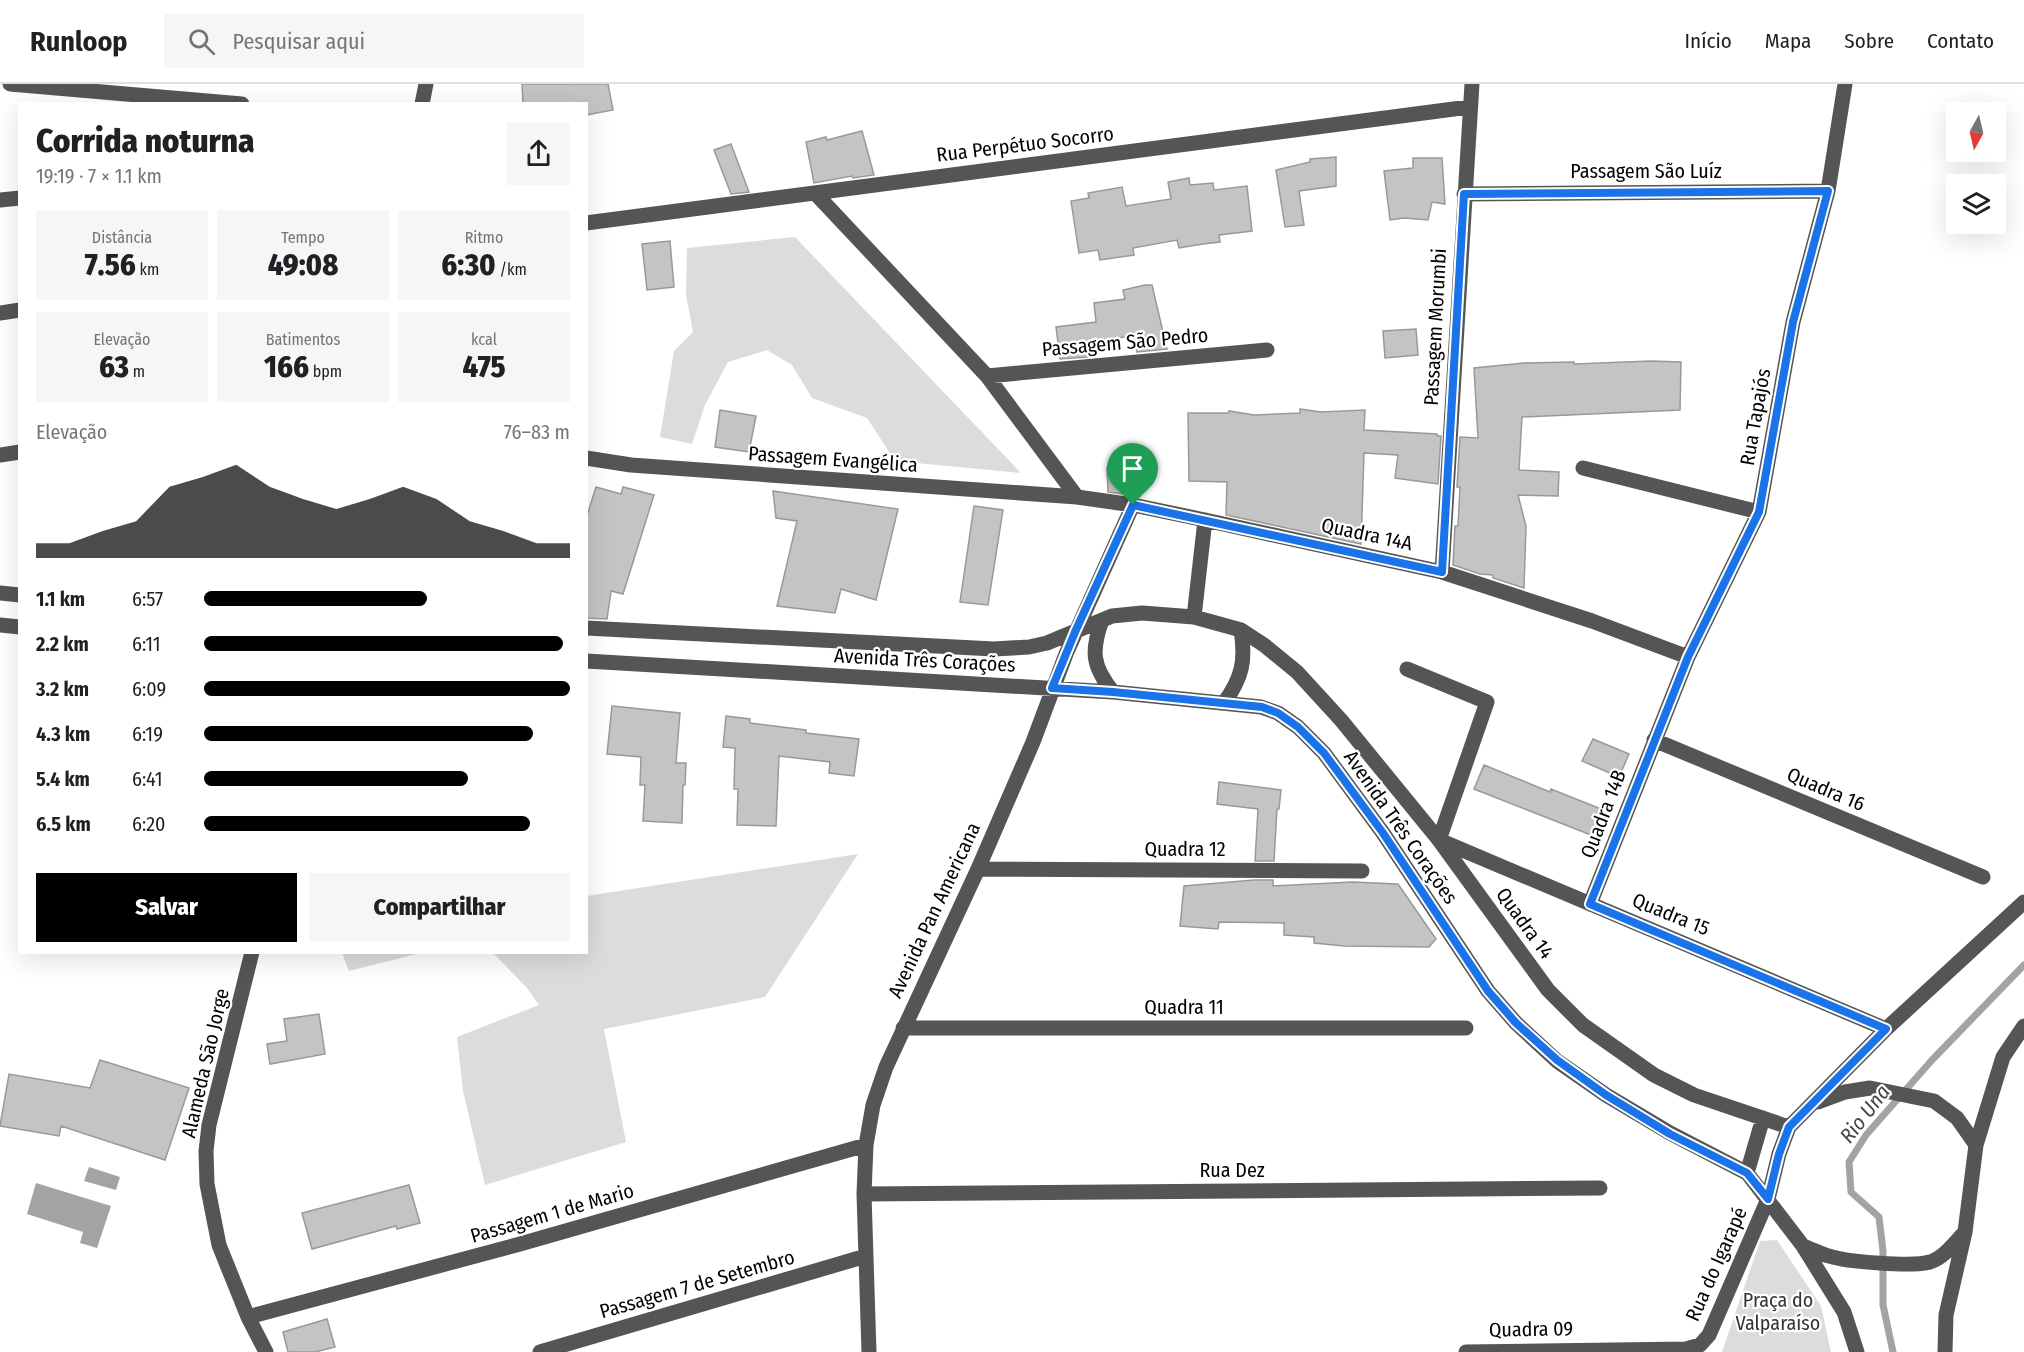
<!DOCTYPE html>
<html lang="pt">
<meta charset="utf-8">
<style>
body{margin:0;font-family:"Fira Sans Condensed",sans-serif;background:#f6f6f6;color:#202124;height:100vh;display:flex;flex-direction:column;font-size:22px;white-space:nowrap}
*{box-sizing:border-box;margin:0}
p{font-size:20px;color:#757577}
.icon{flex:none;width:33px;height:33px;fill:none;stroke:currentColor;stroke-width:2;stroke-linecap:round;stroke-linejoin:round}
.map{position:relative;flex:1;overflow:hidden}
.panel{position:absolute;left:18px;top:18px;width:570px;height:852px;display:flex;flex-direction:column;background:#fff;border-radius:0px;box-shadow:0 6px 24px #0002}
.panel>*{flex:none}
.needle{width:39px;rotate:188deg}
.fabs{position:absolute;left:1946px;top:18px;display:grid;gap:12px}
.fabs a{display:grid;place-items:center;width:60px;height:60px;border-radius:0px;background:#fff;box-shadow:0 6px 24px #0002;font-size:30px}
.pin{position:absolute;display:grid;place-items:center;width:51px;height:51px;color:#fff;margin:-62px -26px;border-radius:50% 50% 50% 0;rotate:-45deg;box-shadow:0 0 6px #0007}
.pin .icon{rotate:45deg}
.round{display:grid;place-items:center;flex:none;width:63px;height:63px;border-radius:0px;background:#f6f6f6}
.summary{display:flex;align-items:center;justify-content:space-between;height:102px;padding:0 18px}
h1{font-size:33px;font-weight:800;line-height:45px}
.figures{display:grid;grid-template-columns:repeat(3,1fr);gap:9px;height:102px;padding:6px 18px}
.figures div{display:grid;align-content:center;border-radius:0px;background:#f6f6f6;text-align:center}
.figures b{font-size:30px;font-weight:800}
.figures small{font-size:16px;font-weight:400}
.figures p{font-size:16px}
.chart{height:168px;padding:12px 18px}
.chart p{display:flex;justify-content:space-between}
.chart svg{width:100%;height:108px;margin-top:6px;fill:#000;opacity:.7}
.primary-button{display:flex;gap:12px;margin-top:auto;padding:12px 18px}
.primary-button a{flex:1;height:69px;border-radius:0px;background:#000;color:#fff;font-size:24px;font-weight:800;line-height:69px;text-align:center}
.primary-button a+a{background:#f6f6f6;color:#202124}
ul{padding:0 18px;list-style:none;font-size:20px}
li{display:grid;grid-template-columns:96px 72px 1fr;align-items:center;height:45px}
li i{height:15px;border-radius:8px;background:#000}
header{display:flex;align-items:center;gap:36px;box-sizing:border-box;height:84px;padding:0 30px;background:#fff;border-bottom:2px solid #e0e0e0}
header strong{font-size:28px}
nav{display:flex;gap:33px;margin-inline-start:auto;font-size:21px}
.search{width:420px;height:54px;background:#f6f6f6;display:flex;align-items:center;gap:15px;box-sizing:border-box;padding:0 21px;border-radius:0px;color:#757577;font-size:22px}
.map>svg:first-child{display:block}
.green{fill:#dcdcdc}
.water{fill:#a3a3a3}
.lines{fill:none;stroke-linecap:round;stroke-linejoin:round}
.stream{stroke:#a3a3a3;stroke-width:7}
.building{fill:#c4c4c4;stroke:#999;stroke-width:1.5}
.minor{stroke:#555;stroke-width:15}
.route-casing{stroke:#fff;stroke-width:12}
.route{stroke:#1a73e8;stroke-width:8}
.labels{text-anchor:middle;dominant-baseline:central;stroke-width:4.5;stroke-linejoin:round;paint-order:stroke}
.street-label{font-size:20px;fill:#000;stroke:#fff}
.park-label{font-size:20px;fill:#333;stroke:#fff}
.water-label{font-size:21px;font-style:italic;fill:#444;stroke:#fff}
</style>
<header>
<strong>Runloop</strong>
<div class="search"><svg class="icon" aria-label="search" viewBox="0 0 24 24"><circle cx="10" cy="10" r="6"/><path d="M15 15l6 6"/></svg>Pesquisar aqui</div>
<nav><a>Início</a><a>Mapa</a><a>Sobre</a><a>Contato</a></nav>
</header>
<div class="map">
<svg width="2024" height="1268" viewBox="0 0 2024 1268">
<rect width="100%" height="100%" fill="#fff"/>
<path class="green" d="M 795,153 L 1021,389 L 895,377 L 867,334 L 812,314 L 792,281 L 767,266 L 728,278 L 705,321 L 692,360 L 660,353 L 674,267 L 693,248 L 686,211 L 687,164 Z
M 858,770 L 765,913 L 604,945 L 626,1058 L 485,1101 L 463,1007 L 457,953 L 539,921 L 527,904 L 493,869 L 586,868 L 587,812 Z
M 342,869 L 342,868 L 421,869 L 349,887 Z
M 1777,1156 L 1821,1222 L 1831,1268 L 1722,1268 L 1760,1157 Z"/>
<path class="water" d="M 89,1083 L 120,1093 L 116,1106 L 84,1097 Z
M 36,1099 L 111,1122 L 97,1164 L 80,1159 L 83,1148 L 27,1130 Z"/>
<g class="lines">
<path class="stream" d="M 1893,1268 L 1883,1221 L 1883,1167 L 1879,1133 L 1851,1108 L 1849,1078 L 1866,1051 L 1932,976 L 2024,881"/>
</g>
<path class="building" d="M 522,0 L 608,0 L 613,26 L 586,31 L 586,20 L 523,20 Z
M 862,47 L 874,91 L 853,94 L 852,92 L 814,99 L 806,58 L 826,53 L 827,56 Z
M 731,60 L 749,108 L 731,110 L 714,66 Z
M 1336,73 L 1336,102 L 1299,107 L 1304,141 L 1285,143 L 1276,86 L 1310,78 L 1310,75 Z
M 1413,74 L 1442,74 L 1445,120 L 1432,118 L 1428,136 L 1404,134 L 1390,136 L 1384,87 L 1413,84 Z
M 1189,94 L 1190,101 L 1213,99 L 1214,106 L 1247,102 L 1252,147 L 1219,151 L 1220,158 L 1203,160 L 1179,164 L 1177,156 L 1133,164 L 1134,171 L 1100,176 L 1098,166 L 1079,169 L 1071,117 L 1089,114 L 1088,109 L 1122,103 L 1126,122 L 1171,115 L 1168,98 Z
M 670,157 L 674,203 L 647,206 L 642,160 Z
M 1145,201 L 1152,201 L 1167,265 L 1137,268 L 1133,252 L 1087,258 L 1088,273 L 1060,275 L 1056,243 L 1096,238 L 1094,219 L 1125,215 L 1123,206 Z
M 1416,245 L 1418,271 L 1385,274 L 1383,247 Z
M 1651,277 L 1681,278 L 1680,326 L 1522,333 L 1519,386 L 1559,388 L 1558,412 L 1518,411 L 1526,442 L 1524,504 L 1493,494 L 1493,491 L 1480,490 L 1453,481 L 1455,442 L 1458,442 L 1460,403 L 1457,403 L 1460,353 L 1478,354 L 1474,284 L 1524,279 L 1574,278 L 1574,280 Z
M 1300,325 L 1321,328 L 1365,326 L 1364,346 L 1437,350 L 1437,352 L 1441,352 L 1438,400 L 1395,394 L 1398,371 L 1364,369 L 1361,460 L 1226,431 L 1227,398 L 1189,397 L 1188,329 L 1229,329 L 1229,327 L 1254,331 L 1300,329 Z
M 720,326 L 756,332 L 749,368 L 715,363 Z
M 1107,384 L 1141,389 L 1140,412 L 1108,408 Z
M 596,403 L 621,410 L 623,403 L 654,411 L 623,510 L 611,507 L 607,535 L 586,534 L 586,435 Z
M 773,407 L 898,425 L 876,516 L 841,505 L 835,529 L 777,522 L 797,437 L 776,434 Z
M 974,422 L 1003,426 L 988,521 L 960,518 Z
M 612,622 L 680,629 L 676,679 L 686,679 L 685,701 L 683,701 L 682,739 L 643,737 L 645,701 L 640,701 L 641,673 L 607,670 Z
M 726,632 L 750,635 L 750,639 L 806,646 L 806,649 L 859,655 L 854,692 L 829,689 L 830,678 L 779,672 L 776,742 L 737,741 L 738,705 L 734,705 L 735,664 L 723,663 Z
M 1593,655 L 1629,670 L 1619,693 L 1582,677 Z
M 1484,681 L 1550,708 L 1551,705 L 1606,727 L 1596,753 L 1474,705 Z
M 1219,698 L 1281,706 L 1279,725 L 1277,725 L 1274,777 L 1255,777 L 1258,725 L 1217,720 Z
M 1254,796 L 1273,796 L 1273,802 L 1352,798 L 1398,800 L 1436,855 L 1429,863 L 1344,862 L 1314,859 L 1314,853 L 1284,851 L 1284,839 L 1219,838 L 1218,845 L 1180,842 L 1184,802 Z
M 319,930 L 325,970 L 270,980 L 267,960 L 287,957 L 284,935 Z
M 100,976 L 189,1004 L 165,1076 L 61,1042 L 59,1052 L 0,1042 L 9,990 L 90,1004 Z
M 409,1101 L 420,1139 L 397,1145 L 396,1142 L 312,1165 L 302,1129 Z
M 327,1235 L 335,1263 L 315,1268 L 288,1268 L 283,1248 Z"/>
<g class="lines">
<path class="minor" d="M 10,0 L 242,20
M 422,20 L 426,0
M 815,109 L 987,292 L 1077,413
M 1464,110 L 1828,107
M 0,116 L 20,114
M 586,139 L 1469,23
M 0,229 L 20,226
M 987,292 L 1267,266
M 0,371 L 20,368
M 586,374 L 631,381 L 1077,413 L 1133,421 L 1205,436 L 1442,488 L 1592,537 L 1688,573
M 1583,384 L 1759,428
M 1442,488 L 1472,0
M 0,509 L 20,511
M 1194,533 L 1205,436
M 1102,536 C 1091,567 1092,582 1113,608
M 0,541 L 20,543
M 586,544 L 994,565 L 1029,563 L 1047,559 L 1112,532 L 1142,529 L 1194,533 L 1241,546 L 1264,561 L 1297,588 L 1341,636 L 1439,756 L 1548,906 L 1583,941 L 1654,991 L 1694,1011 L 1789,1043
M 586,577 L 1113,608 L 1261,623 L 1278,629 L 1298,643 L 1324,669 L 1383,749 L 1488,907 L 1516,939 L 1557,977 L 1606,1011 L 1670,1049 L 1747,1089 L 1803,1162 L 1844,1228 L 1857,1268
M 1407,585 L 1487,618 L 1439,756
M 1224,619 C 1242,594 1246,577 1241,546
M 1654,656 L 1983,793
M 1439,756 L 1886,945
M 978,785 L 1362,787
M 1590,820 L 1688,573 L 1759,428 L 1793,238 L 1828,107 L 1845,0
M 252,868 L 209,1041 L 206,1067 L 207,1100 L 219,1161 L 248,1233 L 266,1268
M 903,944 L 1466,944
M 1818,1018 L 1845,1008 L 1870,1004 L 1934,1017 L 1957,1034 L 1976,1061
M 1747,1089 L 1763,1034
M 864,1110 L 1600,1104
M 1803,1162 C 1812,1165 1820,1170 1829,1172 C 1847,1178 1913,1183 1930,1178 C 1945,1173 1955,1158 1965,1148
M 248,1233 L 520,1160 L 866,1061
M 540,1268 L 866,1172
M 869,1268 L 864,1110 L 866,1061 L 873,1021 L 886,983 L 978,785 L 1033,658 L 1066,570 L 1133,421
M 1466,1268 L 1686,1265 L 1700,1261 L 1709,1251 L 1768,1115 L 1779,1070 L 1789,1043 L 1886,945 L 2024,818
M 1945,1268 L 1946,1231 L 1965,1148 L 1976,1061 L 2003,973 L 2024,942"/>
</g>
<g class="lines">
<defs>
<path id="route" d="M 1828,107 L 1793,238 L 1759,428 L 1688,573 L 1590,820 L 1886,945 L 1789,1043 L 1779,1070 L 1768,1115 L 1747,1089 L 1670,1050 L 1606,1011 L 1557,976 L 1516,939 L 1488,907 L 1383,749 L 1324,669 L 1298,643 L 1278,629 L 1262,623 L 1113,608 L 1052,604 L 1075,548 L 1133,421 L 1442,488 L 1464,110 Z"/>
</defs>
<use href="#route" class="route-casing"/>
<use href="#route" class="route"/>
</g>
<g class="labels">
<g class="street-label">
<text transform="translate(1025 60) rotate(-7)">Rua Perpétuo Socorro</text>
<text x="1646" y="87">Passagem São Luíz</text>
<text transform="translate(1435 243) rotate(-87)">Passagem Morumbi</text>
<text transform="translate(1125 258) rotate(-5)">Passagem São Pedro</text>
<text transform="translate(1755 333) rotate(-80)">Rua Tapajós</text>
<text transform="translate(833 375) rotate(4)">Passagem Evangélica</text>
<text transform="translate(1367 450) rotate(12)">Quadra 14A</text>
<text transform="translate(925 576) rotate(3)">Avenida Três Corações</text>
<text transform="translate(1826 705) rotate(23)">Quadra 16</text>
<text transform="translate(1603 730) rotate(-69)">Quadra 14B</text>
<text transform="translate(1401 743) rotate(55)">Avenida Três Corações</text>
<text x="1185" y="765">Quadra 12</text>
<text transform="translate(934 826) rotate(-65)">Avenida Pan Americana</text>
<text transform="translate(1671 830) rotate(22)">Quadra 15</text>
<text transform="translate(1525 839) rotate(54)">Quadra 14</text>
<text x="1184" y="923">Quadra 11</text>
<text transform="translate(205 979) rotate(-77)">Alameda São Jorge</text>
<text x="1232" y="1086">Rua Dez</text>
<text transform="translate(552 1129) rotate(-16)">Passagem 1 de Mario</text>
<text transform="translate(1716 1180) rotate(-66)">Rua do Igarapé</text>
<text transform="translate(697 1200) rotate(-16)">Passagem 7 de Setembro</text>
<text transform="translate(1531 1245) rotate(-1)">Quadra 09</text>
</g>
<g class="park-label">
<text x="1778" y="1216">Praça do<tspan x="1778" dy="23">Valparaíso</tspan></text>
</g>
<g class="water-label">
<text transform="translate(1865 1030) rotate(-52)">Rio Una</text>
</g>
</g>
</svg>
<div class="fabs">
<a><svg class="needle" viewBox="-14 -14 28 28"><path d="M0-13l5 13h-10z" fill="#e53935"/><path d="M0 13l5-13h-10z" fill="#757577"/></svg></a>
<a><svg class="icon" aria-label="layers" viewBox="0 0 24 24"><path d="M12 4l9 5-9 5-9-5zM3 14l9 5 9-5"/></svg></a>
</div>
<div class="pin" style="left:1133px;top:421px;background:#1e9e55"><svg class="icon" aria-label="arrive" viewBox="0 0 24 24"><path d="M6 21V4h12l-3 4 3 4H6"/></svg></div>
<section class="panel">
<div class="summary"><div><h1>Corrida noturna</h1><p>19:19 · 7 × 1.1 km</p></div><a class="round"><svg class="icon" aria-label="share" viewBox="0 0 24 24"><path d="M12 15V3M7 8l5-5 5 5M5 13v7h14v-7"/></svg></a></div>
<div class="figures">
<div><p>Distância</p><b>7.56<small> km</small></b></div>
<div><p>Tempo</p><b>49:08</b></div>
<div><p>Ritmo</p><b>6:30<small> /km</small></b></div>
</div>
<div class="figures">
<div><p>Elevação</p><b>63<small> m</small></b></div>
<div><p>Batimentos</p><b>166<small> bpm</small></b></div>
<div><p>kcal</p><b>475</b></div>
</div>
<div class="chart"><p><span>Elevação</span>76–83 m</p>
<svg viewBox="0 0 160 44" preserveAspectRatio="none"><path d="M0 44V38L10 38L20 33L30 29L40 15L50 11L60 6L70 15L80 20L90 24L100 20L110 15L120 20L130 29L140 33L150 38L160 38V44z"/></svg>
</div>
<ul>
<li><b>1.1 km</b>6:57<i style="width:61%"></i></li>
<li><b>2.2 km</b>6:11<i style="width:98%"></i></li>
<li><b>3.2 km</b>6:09<i style="width:100%"></i></li>
<li><b>4.3 km</b>6:19<i style="width:90%"></i></li>
<li><b>5.4 km</b>6:41<i style="width:72%"></i></li>
<li><b>6.5 km</b>6:20<i style="width:89%"></i></li>
</ul>
<div class="primary-button"><a>Salvar</a><a>Compartilhar</a></div>
</section>
</div>
